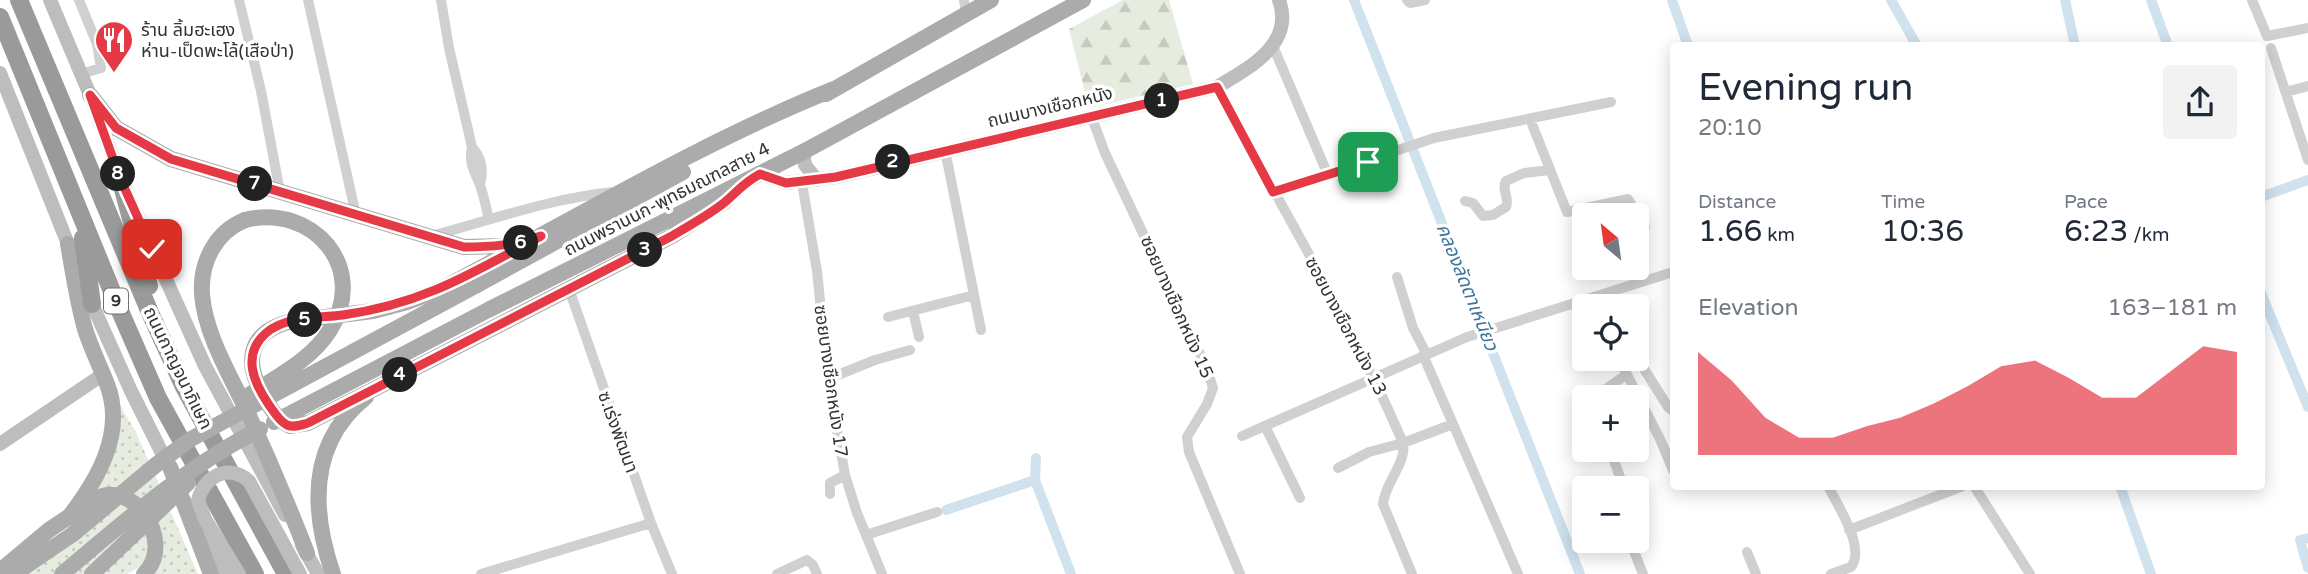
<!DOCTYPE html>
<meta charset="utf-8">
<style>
body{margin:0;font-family:"Varela Round","Noto Sans Thai",sans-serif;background:#f2f2f3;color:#1f2937;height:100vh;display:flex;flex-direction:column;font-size:26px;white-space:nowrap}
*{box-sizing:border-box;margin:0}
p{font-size:23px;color:#747a83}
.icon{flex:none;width:38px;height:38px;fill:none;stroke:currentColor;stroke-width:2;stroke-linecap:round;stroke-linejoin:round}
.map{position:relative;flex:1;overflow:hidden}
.sheet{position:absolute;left:1670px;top:42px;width:595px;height:448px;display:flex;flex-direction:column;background:#fff;border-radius:7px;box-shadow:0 4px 18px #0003}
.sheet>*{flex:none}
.needle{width:46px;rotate:331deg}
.controls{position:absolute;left:1572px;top:203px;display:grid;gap:14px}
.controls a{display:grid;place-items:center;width:77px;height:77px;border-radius:7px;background:#fff;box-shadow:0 4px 18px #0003;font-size:35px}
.pin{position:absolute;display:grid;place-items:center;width:60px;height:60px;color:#fff;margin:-30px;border-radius:14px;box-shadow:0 4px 10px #0006}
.km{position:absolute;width:35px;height:35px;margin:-18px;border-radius:50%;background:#222;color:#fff;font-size:19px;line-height:35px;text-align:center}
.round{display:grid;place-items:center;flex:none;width:74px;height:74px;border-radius:7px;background:#f2f2f3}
.summary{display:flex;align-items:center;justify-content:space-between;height:119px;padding:0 28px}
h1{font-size:38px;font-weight:600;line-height:52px}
.stats{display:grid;grid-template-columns:repeat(3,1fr);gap:10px;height:119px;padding:7px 28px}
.stats div{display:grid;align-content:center}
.stats b{font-size:30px;font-weight:600}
.stats small{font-size:19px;font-weight:400}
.stats p{font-size:19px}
.chart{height:196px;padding:14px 28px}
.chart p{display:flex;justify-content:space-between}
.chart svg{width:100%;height:126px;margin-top:7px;fill:#e63946;opacity:.7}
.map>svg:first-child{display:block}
.forest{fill:url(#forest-firs)}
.park{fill:url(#park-dots)}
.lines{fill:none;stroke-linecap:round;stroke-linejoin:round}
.canal{stroke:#cfe2ee;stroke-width:10}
.street{stroke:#d0d0d0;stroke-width:10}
.secondary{stroke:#bdbdbd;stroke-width:14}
.primary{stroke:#ababab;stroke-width:16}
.highway{stroke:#9a9a9a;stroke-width:18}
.secondary-bridge{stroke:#bdbdbd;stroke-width:14}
.primary-bridge{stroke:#ababab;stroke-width:16}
.route-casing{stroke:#fff;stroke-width:14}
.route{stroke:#e63946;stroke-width:9}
.labels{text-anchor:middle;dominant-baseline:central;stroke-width:7;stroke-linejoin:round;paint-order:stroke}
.shield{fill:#fff;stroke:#707070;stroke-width:2}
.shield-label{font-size:16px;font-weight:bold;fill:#333}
.poi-label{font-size:18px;fill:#333;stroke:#fff;text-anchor:start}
.street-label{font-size:18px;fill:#333;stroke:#fff}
.water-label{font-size:19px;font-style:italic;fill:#3f7597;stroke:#fff}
</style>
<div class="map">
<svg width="2308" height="574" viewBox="0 0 2308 574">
<defs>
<pattern id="forest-firs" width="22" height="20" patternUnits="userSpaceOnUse" patternTransform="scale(1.75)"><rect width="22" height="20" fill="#e6ecdf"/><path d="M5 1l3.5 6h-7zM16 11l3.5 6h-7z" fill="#c6cbc0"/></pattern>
<pattern id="park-dots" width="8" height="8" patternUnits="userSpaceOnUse" patternTransform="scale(1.75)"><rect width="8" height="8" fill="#e6ecdf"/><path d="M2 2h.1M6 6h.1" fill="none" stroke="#c6cbc0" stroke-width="1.8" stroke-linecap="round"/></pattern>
</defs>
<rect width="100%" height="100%" fill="#fff"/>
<path class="forest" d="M 1123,0 L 1169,0 L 1193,84 L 1089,108 L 1069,29 Z"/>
<path class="park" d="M 119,404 L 136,432 L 198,574 L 147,574 L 163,546 L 118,490 L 97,490 Z
M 117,503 C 139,511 146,528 151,549 L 141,566 L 127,574 L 17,574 Z"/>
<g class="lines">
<path class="canal" d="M 1354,0 L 1580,574
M 1672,0 L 1688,46
M 1891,0 L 1917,46
M 2065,0 L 2075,46
M 2151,0 L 2168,46
M 2261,197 L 2308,180
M 2261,293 L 2308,407
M 1036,458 L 1035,480 L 1071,574
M 2120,486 L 2151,574
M 946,510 L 1035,480
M 2308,538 L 2300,540 L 2308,568"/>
<path class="street" d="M 79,0 L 97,44 L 101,68 L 81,74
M 239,0 L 261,91 L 280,192
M 308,0 L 356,215
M 441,0 L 449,48 L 472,147 C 468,163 475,172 480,185 C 484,196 486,208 489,219
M 964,0 L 966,14
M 1407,0 L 1410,3 L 1425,0
M 2252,0 L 2267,36 L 2308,28
M 1273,46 L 1328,175
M 2271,48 L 2308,160
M 1217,87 C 1280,205 1350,319 1403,443 C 1407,463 1385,482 1383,504 L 1412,574
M 2286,92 L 2308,86
M 1092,118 L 1105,153 L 1207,369 L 1213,388 L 1207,404 L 1187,437 L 1189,452 L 1240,574
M 1530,119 L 1567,212 L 1628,199 L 1645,227
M 472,147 C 482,158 484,170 480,184
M 945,150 L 981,330
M 802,183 L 817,271 L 828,379 L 845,475 L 857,513 L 882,574
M 1273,192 L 1434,138 L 1611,102
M 1465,201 L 1473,203 L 1483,216 L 1493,215 L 1506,207 C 1510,198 1501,190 1506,181 L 1524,173 L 1550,170
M 431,236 C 492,220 551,198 614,192
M 1397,277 L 1413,328 L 1426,353
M 569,289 L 651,523 L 672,574
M 913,311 L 919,337
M 888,317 L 974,295
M 1423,355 L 1453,424
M 1636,356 L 1668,407 L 1673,411
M 1619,359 L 1660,439 L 1673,470
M 828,379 L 875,360 L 910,350
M 1594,397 L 1626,375
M 1265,426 L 1300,498
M 1242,436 L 1467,337 L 1673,272
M 1610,450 L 1624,488
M 1338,468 L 1369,452 L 1403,443 L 1453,424 L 1518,574
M 1828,486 C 1838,506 1866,548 1851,567 L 1831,574
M 1974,486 L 2030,574
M 830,494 L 830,483 L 845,475
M 1849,530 L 1963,486
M 866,535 L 937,512
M 1630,541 L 1643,574
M 1747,552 L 1756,574
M 481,574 L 651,523
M 777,574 L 807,560 L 813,565 L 817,574"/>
<path class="secondary" d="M 50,0 L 90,95 L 123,185
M 0,73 L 72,254
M 803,152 L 805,165 L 817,180
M 760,174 L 786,183 L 837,177 L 1217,87 C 1249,68 1295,44 1279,0
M 136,213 L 205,366 L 285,515
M 88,295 L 131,391 L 169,467
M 0,444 L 102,375
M 195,516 L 226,574
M 302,545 L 318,574"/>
<path class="primary" d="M 826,94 L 991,0
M 90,95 L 116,128 L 171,159 L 464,247 L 504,246 L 519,243
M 742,184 L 724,202 L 672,236 L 308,423 L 290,426 C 279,421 273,412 267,402 C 244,366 244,332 293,321 L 373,311 L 407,302 L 439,290 C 570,222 697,144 834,89
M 245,220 C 215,232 200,263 202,294 C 205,334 229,373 246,409 C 268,457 288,504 307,553
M 477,285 L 683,172
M 490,309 L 803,152 L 1083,0
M 170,467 L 211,574
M 68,518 C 97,481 126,433 107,384 C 100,366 91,348 85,329 C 77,301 73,272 68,244
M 0,571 L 49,530 L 92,501 C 132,474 177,542 144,574
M 14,574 L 73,534
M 333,574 C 311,510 308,443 366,397"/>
<path class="highway" d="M 19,0 L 151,315 L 184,387 L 286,574
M 0,17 L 120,311 L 158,398 L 255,574
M 120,178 L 149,286
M 83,238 L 92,304"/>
<path class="secondary-bridge" d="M 239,574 L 205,519 L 198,500 C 205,476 228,463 249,481 L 300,574"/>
<path class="primary-bridge" d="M 243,399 C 273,378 310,362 330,330 C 369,268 313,203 245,220
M 274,422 L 490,309
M 73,534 L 157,464 L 191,439 L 477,285
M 62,574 C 125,521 186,467 260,429
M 92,574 L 188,483"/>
</g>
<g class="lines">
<defs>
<path id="route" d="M 152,249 L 120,178 L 90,95 L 116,128 L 171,159 L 464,247 C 492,247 515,245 541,236 C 472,273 423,304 343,315 C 319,318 285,316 266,333 C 241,355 254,383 269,405 C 274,412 279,421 287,425 C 294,428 301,425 308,423 L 672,236 C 690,225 709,215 725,202 C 739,190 742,184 760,174 L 786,183 L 836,177 L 1217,87 L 1273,192 L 1368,162"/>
</defs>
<use href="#route" class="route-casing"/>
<use href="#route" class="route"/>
</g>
<defs>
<symbol id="restaurant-pin" viewBox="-11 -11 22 30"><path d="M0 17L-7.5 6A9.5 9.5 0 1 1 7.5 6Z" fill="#e63946" stroke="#fff"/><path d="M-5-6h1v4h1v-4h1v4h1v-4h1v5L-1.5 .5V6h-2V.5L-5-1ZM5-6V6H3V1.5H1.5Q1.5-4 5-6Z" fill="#fff"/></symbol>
</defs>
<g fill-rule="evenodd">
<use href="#restaurant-pin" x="92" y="18" width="44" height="60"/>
</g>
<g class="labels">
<rect class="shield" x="104" y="288.5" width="24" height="25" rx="5"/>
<g class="shield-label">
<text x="116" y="301">9</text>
</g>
<g class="poi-label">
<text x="141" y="30">ร้าน ลิ้มฮะเฮง<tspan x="141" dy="21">ห่าน-เป็ดพะโล้(เสือป่า)</tspan></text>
</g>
<g class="street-label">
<text transform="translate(1050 107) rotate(-13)">ถนนบางเชือกหนัง</text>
<text transform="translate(667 199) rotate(-27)">ถนนพรานนก-พุทธมณฑลสาย 4</text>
<text transform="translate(1177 307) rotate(66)">ซอยบางเชือกหนัง 15</text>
<text transform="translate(1346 326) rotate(62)">ซอยบางเชือกหนัง 13</text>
<text transform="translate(178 368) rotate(64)">ถนนกาญจนาภิเษก</text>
<text transform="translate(831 381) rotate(82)">ซอยบางเชือกหนัง 17</text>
<text transform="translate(618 432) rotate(70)">ซ.เร่งพัฒนา</text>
</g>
<g class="water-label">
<text transform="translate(1467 287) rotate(68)">คลองลัดตาเหนียว</text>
</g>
</g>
</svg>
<div class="controls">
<a><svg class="needle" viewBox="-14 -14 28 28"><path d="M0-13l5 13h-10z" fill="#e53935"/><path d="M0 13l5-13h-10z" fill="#747a83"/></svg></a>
<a><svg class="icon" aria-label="locate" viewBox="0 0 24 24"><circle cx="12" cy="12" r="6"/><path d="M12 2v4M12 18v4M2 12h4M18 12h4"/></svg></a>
<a>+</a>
<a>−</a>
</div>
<div class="pin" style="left:1368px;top:162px;background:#1e9e55"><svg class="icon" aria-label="arrive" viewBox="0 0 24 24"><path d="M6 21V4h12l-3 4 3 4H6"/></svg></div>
<div class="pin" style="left:152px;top:249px;background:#d93025"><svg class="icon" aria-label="check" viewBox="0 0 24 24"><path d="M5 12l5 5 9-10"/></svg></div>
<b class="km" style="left:1162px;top:101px">1</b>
<b class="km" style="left:893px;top:162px">2</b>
<b class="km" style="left:645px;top:250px">3</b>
<b class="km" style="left:400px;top:375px">4</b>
<b class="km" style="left:305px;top:320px">5</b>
<b class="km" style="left:521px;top:243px">6</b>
<b class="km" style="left:255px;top:184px">7</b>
<b class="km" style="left:118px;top:174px">8</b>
<section class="sheet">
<div class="summary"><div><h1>Evening run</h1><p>20:10</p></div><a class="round"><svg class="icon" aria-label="share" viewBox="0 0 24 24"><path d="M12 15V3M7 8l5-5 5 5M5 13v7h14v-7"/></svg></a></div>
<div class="stats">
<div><p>Distance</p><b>1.66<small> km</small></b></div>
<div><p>Time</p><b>10:36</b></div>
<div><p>Pace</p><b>6:23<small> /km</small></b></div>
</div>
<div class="chart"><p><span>Elevation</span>163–181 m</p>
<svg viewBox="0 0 160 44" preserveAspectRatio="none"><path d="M0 44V8L10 18L20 31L30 38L40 38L50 34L60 31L70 26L80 20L90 13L100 11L110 17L120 24L130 24L140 15L150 6L160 8V44z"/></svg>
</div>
</section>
</div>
